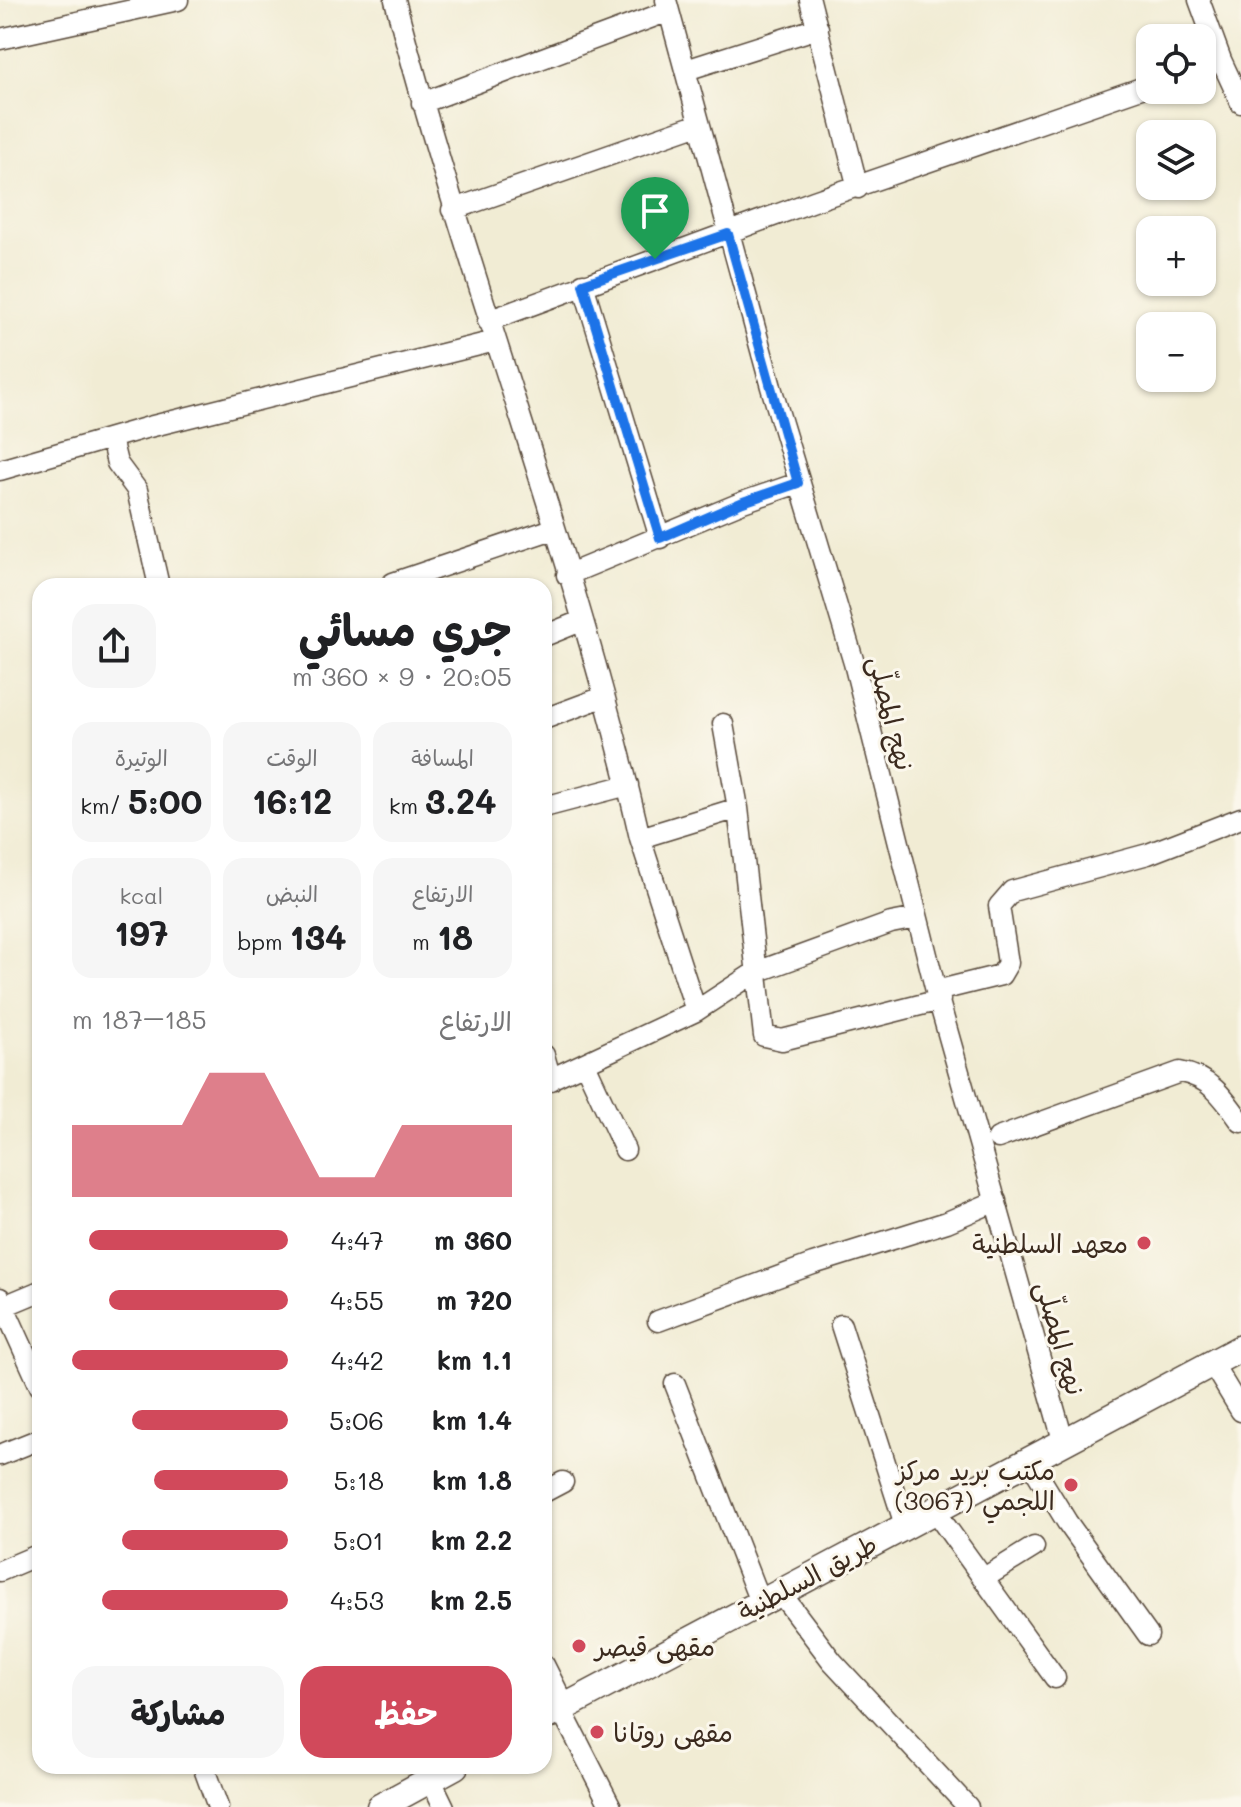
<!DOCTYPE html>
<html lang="ar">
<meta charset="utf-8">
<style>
body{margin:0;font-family:Mali,"Playpen Sans Arabic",sans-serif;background:#f6f6f6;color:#202124;direction:rtl;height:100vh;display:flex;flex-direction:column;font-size:30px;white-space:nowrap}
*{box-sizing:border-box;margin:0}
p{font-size:26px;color:#757577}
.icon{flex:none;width:44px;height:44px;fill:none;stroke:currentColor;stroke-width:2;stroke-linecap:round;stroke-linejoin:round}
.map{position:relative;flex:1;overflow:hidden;direction:ltr}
.details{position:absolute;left:32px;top:578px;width:520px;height:1196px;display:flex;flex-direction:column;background:#fff;border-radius:24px;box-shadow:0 2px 6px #0004;direction:rtl}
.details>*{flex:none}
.buttons{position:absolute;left:1136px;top:24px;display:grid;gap:16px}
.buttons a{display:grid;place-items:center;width:80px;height:80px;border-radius:16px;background:#fff;box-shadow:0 2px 6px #0004;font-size:40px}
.pin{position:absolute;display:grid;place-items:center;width:68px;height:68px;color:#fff;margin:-82px -34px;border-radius:50% 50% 50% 0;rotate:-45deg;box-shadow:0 0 8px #0007}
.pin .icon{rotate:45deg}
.round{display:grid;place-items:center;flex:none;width:84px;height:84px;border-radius:24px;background:#f6f6f6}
.overview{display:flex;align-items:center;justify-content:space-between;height:136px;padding:0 40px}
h1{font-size:44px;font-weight:700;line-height:60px}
.stats{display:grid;grid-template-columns:repeat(3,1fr);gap:12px;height:136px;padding:8px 40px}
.stats div{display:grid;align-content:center;border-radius:20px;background:#f6f6f6;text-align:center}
.stats b{font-size:34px;font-weight:700}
.stats small{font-size:22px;font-weight:400}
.stats p{font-size:22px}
.chart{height:224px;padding:16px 40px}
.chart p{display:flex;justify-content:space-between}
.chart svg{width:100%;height:144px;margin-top:8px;fill:#d1495b;opacity:.7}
.primary-button{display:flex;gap:16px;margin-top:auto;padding:16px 40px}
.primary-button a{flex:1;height:92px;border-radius:24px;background:#d1495b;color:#fff;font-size:32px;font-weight:700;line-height:92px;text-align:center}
.primary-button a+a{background:#f6f6f6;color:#202124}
ul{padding:0 40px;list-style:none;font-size:26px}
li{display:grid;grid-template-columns:128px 96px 1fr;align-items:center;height:60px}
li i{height:20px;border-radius:10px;background:#d1495b}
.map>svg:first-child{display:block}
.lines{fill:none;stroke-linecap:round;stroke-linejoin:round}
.minor-casing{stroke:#564739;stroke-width:23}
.major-casing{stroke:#564739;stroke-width:29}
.minor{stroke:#fff;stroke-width:20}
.major{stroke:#fff;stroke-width:26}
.route-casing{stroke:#fff;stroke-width:16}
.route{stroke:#1a73e8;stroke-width:10}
.poi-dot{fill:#d1495b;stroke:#fbf7ec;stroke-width:3}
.labels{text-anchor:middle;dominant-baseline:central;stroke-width:6;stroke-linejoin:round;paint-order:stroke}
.street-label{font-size:26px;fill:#3b2a1e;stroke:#fbf7ec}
.poi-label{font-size:26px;fill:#3b2a1e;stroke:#fbf7ec;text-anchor:end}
</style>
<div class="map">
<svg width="1241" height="1807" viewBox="0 0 1241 1807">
<rect width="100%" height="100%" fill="#fbf7ec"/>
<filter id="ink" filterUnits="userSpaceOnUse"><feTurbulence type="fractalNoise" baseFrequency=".0125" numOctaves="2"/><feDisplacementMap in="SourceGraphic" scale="16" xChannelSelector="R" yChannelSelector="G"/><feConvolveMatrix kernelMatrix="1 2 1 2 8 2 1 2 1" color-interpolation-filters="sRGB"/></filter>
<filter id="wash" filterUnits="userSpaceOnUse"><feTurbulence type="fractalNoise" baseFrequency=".006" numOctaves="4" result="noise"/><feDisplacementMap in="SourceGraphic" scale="32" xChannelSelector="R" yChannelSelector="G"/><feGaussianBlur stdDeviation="1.8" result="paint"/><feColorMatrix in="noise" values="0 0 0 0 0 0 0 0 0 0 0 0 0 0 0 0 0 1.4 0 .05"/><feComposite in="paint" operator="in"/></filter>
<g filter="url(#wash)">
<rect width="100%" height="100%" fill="#f1ecd4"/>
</g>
<g filter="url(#ink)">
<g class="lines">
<defs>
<path id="minor" d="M 395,0 C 468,281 576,556 640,838 L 738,808 L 764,1036 L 782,1040 L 940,1000
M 666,0 L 771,387 L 854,663 L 936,991 L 1063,1440
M 810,0 L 858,188
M 1199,0 L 1221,60
M 0,39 L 178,0
M 1202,67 L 1221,60 L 1241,103
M 686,70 L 818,28
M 422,103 L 669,11
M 452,210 L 699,124
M 583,284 L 660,538
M 488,321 L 814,201 L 1150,85
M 111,439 L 117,463 L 137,490 L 159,586
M 0,470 L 149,427 L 495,341
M 567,575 L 743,502 L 798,483
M 393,583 L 553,529
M 544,636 L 581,621
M 544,719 L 603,697
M 723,724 L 738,808
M 544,807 L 628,785
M 640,838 L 696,1011
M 936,991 L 1001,975 L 1008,963 L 999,906 L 1012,891 L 1148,854 L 1241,818
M 544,1055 L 551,1080
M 585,1064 L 625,1150
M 544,1082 L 696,1011 L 754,973 L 891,923 L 917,918
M 998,1138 L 1180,1072 C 1210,1077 1224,1098 1241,1122
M 0,1298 L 40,1386
M 4,1306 L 40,1291
M 658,1321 L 813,1264 L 947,1222 L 996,1201
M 841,1325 L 905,1525
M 1212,1363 L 1241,1411
M 675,1384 L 760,1602
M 0,1455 L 40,1439
M 1029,1460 L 1067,1522 L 1148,1635
M 544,1492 L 563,1482
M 934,1510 L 1055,1678
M 0,1571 L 40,1554
M 984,1578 L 1034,1547
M 779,1591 L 832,1661 L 968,1807
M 544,1665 L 565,1707
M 561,1709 L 611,1807
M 203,1766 L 218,1807
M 431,1780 L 444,1807"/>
<path id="major" d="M 544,1718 L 1241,1348
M 380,1807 L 455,1766"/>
</defs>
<use href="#minor" class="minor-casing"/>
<use href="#major" class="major-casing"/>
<use href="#minor" class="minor"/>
<use href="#major" class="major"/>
</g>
</g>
<g class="lines" filter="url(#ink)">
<defs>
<path id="route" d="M 728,234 L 798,483 L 743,502 L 660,538 L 583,284 Z"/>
</defs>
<use href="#route" class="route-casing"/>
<use href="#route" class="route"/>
</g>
<g class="poi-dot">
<circle cx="1144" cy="1243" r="8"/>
<circle cx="1071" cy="1485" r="8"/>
<circle cx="579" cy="1646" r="8"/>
<circle cx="597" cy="1732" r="8"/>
</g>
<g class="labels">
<g class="street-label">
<text transform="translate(892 713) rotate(76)">نهج المصلّى</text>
<text transform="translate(1061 1338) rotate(74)">نهج المصلّى</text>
<text transform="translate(807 1577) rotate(-28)">طريق السلطنية</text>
</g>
<g class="poi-label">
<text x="1128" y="1243">معهد السلطنية</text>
<text x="1055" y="1470">مكتب بريد مركز<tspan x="1055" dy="30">اللجمي (3067)</tspan></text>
<text x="595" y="1646" text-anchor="start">مقهى قيصر</text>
<text x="613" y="1732" text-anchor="start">مقهى روتانا</text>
</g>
</g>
</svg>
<div class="buttons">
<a><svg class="icon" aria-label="locate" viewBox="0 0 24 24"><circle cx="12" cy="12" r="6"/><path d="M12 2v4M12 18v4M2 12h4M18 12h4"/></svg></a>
<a><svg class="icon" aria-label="layers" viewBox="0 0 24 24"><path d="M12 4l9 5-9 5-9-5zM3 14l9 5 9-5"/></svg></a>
<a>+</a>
<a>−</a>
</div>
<div class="pin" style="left:655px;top:259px;background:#1e9e55"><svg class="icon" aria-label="arrive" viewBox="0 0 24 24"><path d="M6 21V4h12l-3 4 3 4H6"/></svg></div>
<section class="details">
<div class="overview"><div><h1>جري مسائي</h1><p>20:05 · 9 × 360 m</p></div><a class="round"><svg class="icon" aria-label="share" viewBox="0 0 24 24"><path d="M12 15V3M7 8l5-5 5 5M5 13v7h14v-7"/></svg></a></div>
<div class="stats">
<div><p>المسافة</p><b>3.24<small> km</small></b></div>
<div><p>الوقت</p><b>16:12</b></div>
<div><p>الوتيرة</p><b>5:00<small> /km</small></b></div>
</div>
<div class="stats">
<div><p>الارتفاع</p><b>18<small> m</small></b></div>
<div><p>النبض</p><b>134<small> bpm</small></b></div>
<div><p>kcal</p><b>197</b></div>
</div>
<div class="chart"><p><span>الارتفاع</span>185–187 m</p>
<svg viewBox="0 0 160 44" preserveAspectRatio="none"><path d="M0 44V22L10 22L20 22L30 22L40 22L50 6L60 6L70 6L80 22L90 38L100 38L110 38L120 22L130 22L140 22L150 22L160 22V44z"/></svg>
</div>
<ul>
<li><b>360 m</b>4:47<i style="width:92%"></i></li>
<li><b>720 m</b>4:55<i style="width:83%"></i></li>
<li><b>1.1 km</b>4:42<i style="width:100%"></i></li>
<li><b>1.4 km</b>5:06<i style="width:72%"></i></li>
<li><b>1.8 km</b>5:18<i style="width:62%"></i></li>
<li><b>2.2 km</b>5:01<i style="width:77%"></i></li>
<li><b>2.5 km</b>4:53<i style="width:86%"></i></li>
</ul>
<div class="primary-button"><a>حفظ</a><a>مشاركة</a></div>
</section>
</div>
